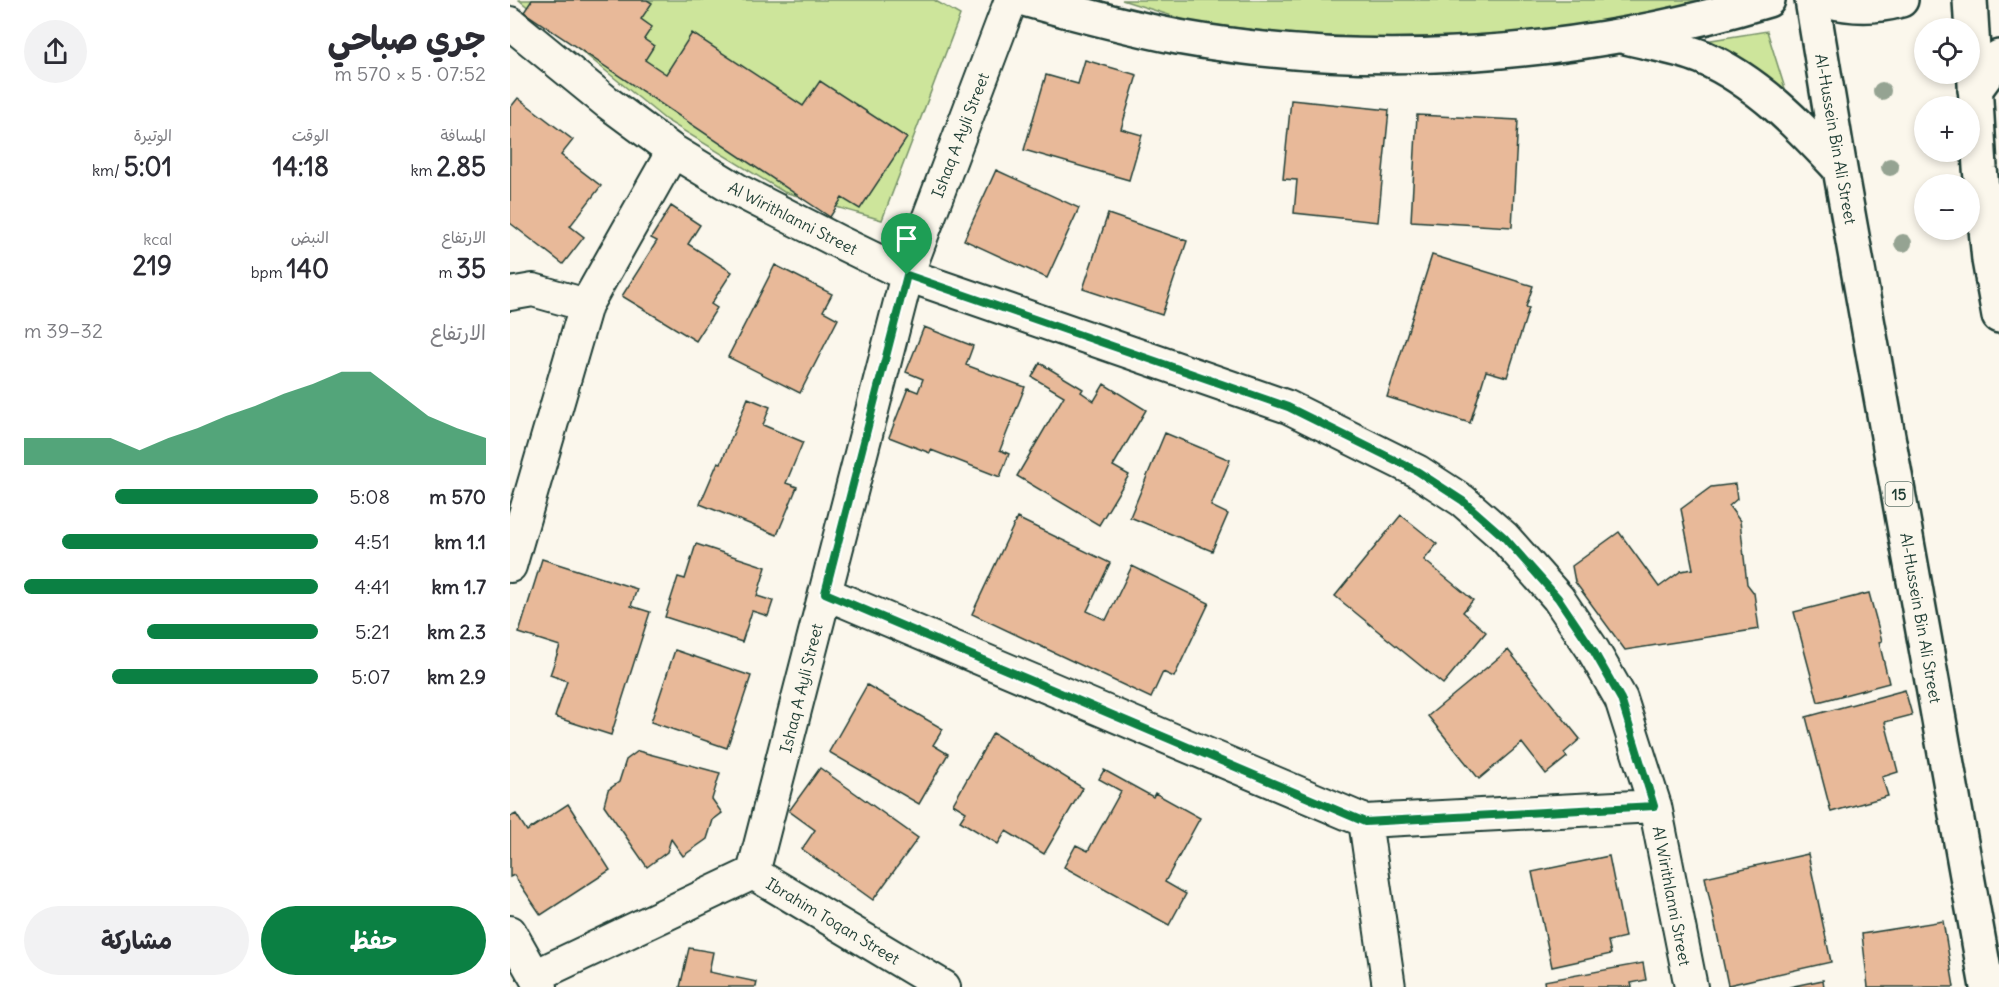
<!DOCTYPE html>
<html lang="ar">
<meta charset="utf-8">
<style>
body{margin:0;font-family:Delius,"Playpen Sans Arabic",sans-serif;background:#f2f2f3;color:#2b2b33;direction:rtl;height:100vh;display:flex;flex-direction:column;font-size:22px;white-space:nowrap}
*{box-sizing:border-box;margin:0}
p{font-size:20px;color:#7c7c81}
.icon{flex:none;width:33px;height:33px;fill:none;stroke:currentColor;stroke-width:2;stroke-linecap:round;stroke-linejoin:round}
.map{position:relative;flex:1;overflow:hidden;direction:ltr}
.panel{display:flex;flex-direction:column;background:#fff;width:510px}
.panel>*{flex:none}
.fabs{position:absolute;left:1404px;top:18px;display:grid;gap:12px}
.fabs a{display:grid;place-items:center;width:66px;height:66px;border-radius:50%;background:#fff;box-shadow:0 3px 9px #0003;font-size:30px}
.pin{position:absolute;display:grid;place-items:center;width:51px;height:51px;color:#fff;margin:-62px -26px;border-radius:50% 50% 50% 0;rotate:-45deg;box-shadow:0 0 6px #0007}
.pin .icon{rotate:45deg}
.round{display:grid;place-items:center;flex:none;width:63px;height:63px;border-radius:32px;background:#f2f2f3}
.overview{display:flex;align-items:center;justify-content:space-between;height:102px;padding:0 24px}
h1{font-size:33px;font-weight:700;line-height:45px}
.figures{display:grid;grid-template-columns:repeat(3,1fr);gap:9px;height:102px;padding:6px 24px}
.figures div{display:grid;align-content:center}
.figures b{font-size:26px;font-weight:700}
.figures small{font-size:16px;font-weight:400}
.figures p{font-size:16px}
.chart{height:168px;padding:12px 24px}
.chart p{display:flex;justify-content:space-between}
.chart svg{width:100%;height:108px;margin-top:6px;fill:#0b8043;opacity:.7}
.action{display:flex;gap:12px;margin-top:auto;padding:12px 24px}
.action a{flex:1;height:69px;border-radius:36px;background:#0b8043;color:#fff;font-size:24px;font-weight:700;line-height:69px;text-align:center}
.action a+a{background:#f2f2f3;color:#2b2b33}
ul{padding:0 24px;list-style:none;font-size:20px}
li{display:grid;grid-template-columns:96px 72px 1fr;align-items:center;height:45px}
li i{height:15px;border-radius:8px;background:#0b8043}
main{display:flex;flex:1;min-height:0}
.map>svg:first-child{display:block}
.green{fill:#cde59b;stroke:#769168;stroke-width:1.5}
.building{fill:#e8b999;stroke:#1f3d34;stroke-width:1.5}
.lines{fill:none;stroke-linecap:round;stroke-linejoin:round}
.minor-casing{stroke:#1f3d34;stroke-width:36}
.major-casing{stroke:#1f3d34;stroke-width:38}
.highway-casing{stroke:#1f3d34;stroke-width:38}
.minor{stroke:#fbf7ec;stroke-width:32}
.major{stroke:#fbf7ec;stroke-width:33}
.highway{stroke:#fbf7ec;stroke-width:33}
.tree{fill:#95a392}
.route-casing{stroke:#fff;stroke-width:12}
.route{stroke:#0b8043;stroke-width:8}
.labels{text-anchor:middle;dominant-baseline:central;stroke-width:4.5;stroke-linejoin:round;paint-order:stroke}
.shield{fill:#fbf7ec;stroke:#61756b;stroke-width:1.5}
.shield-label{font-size:15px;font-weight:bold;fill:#1f3d34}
.street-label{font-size:16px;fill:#1f3d34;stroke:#fbf7ec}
</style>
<main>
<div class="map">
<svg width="1489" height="987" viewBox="0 0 1489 987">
<rect width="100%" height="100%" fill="#fbf7ec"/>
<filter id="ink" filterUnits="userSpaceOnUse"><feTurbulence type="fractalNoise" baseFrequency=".0167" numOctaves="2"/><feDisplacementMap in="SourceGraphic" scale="12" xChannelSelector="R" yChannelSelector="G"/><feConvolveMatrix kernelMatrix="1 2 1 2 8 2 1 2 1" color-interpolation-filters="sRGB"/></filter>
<g filter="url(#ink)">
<path class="green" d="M 9,0 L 424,0 L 450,15 L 372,220 L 274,192 L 156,120 Z
M 612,0 L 1221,0 L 1112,36 L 833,41 L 681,22 Z
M 1257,31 L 1277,95 L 1183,43 Z"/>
<path class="building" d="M 22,0 L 137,0 L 142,3 L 131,19 L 142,27 L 134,39 L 144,46 L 135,60 L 156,74 L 182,33 L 293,106 L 310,81 L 397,138 L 350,209 L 332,198 L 320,217 L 14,12 Z
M 575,60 L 627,75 L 611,129 L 632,135 L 619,180 L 514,150 L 536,75 L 568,84 Z
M 8,98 L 63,140 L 51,155 L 91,186 L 60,226 L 74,237 L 53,264 L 0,223 L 0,108 Z
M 781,100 L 879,110 L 868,222 L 784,213 L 787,180 L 773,179 Z
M 907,115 L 1008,120 L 1002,227 L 901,221 Z
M 486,170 L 569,208 L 537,278 L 454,240 Z
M 161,206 L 190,225 L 178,244 L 222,272 L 201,304 L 207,308 L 186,341 L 112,296 L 147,241 L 141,238 Z
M 598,214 L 677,241 L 652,315 L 573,289 Z
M 922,255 L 1023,286 L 1016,307 L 1019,308 L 997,377 L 976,371 L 960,423 L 877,397 Z
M 265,265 L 322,294 L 313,311 L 328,319 L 290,393 L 218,357 Z
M 414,327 L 463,346 L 456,365 L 515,387 L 490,450 L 499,454 L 490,477 L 421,450 L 420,453 L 379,437 L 398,388 L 408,392 L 413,379 L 396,372 Z
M 530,363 L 573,389 L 571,392 L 584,401 L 594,384 L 636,410 L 603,466 L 619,475 L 589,525 L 507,476 L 554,396 L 522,377 Z
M 238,398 L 260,407 L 253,425 L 293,442 L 276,483 L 287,487 L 267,535 L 190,504 L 208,462 L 211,463 Z
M 655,433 L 720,460 L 701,506 L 718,514 L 702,551 L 620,517 Z
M 1225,484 L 1227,499 L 1219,506 L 1230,521 L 1237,584 L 1244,593 L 1249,629 L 1115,650 L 1065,582 L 1062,566 L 1109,532 L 1149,587 L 1171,571 L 1183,569 L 1171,509 L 1201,487 Z
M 891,515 L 927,544 L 914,560 L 963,600 L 953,612 L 976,632 L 933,684 L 825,596 Z
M 507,518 L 600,563 L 577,611 L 596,620 L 622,566 L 699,603 L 664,677 L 653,672 L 641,698 L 462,614 Z
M 186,544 L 256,567 L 247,596 L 263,601 L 258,616 L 242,611 L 232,642 L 155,617 L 168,577 L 175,579 Z
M 32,559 L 127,589 L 121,606 L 140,612 L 101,735 L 45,717 L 57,681 L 40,675 L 50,646 L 9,633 Z
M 1359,593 L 1372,641 L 1369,642 L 1379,683 L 1308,702 L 1284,612 Z
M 165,650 L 241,676 L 217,748 L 141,722 Z
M 998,650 L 1070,739 L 1054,753 L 1057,757 L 1036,774 L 1012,743 L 969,779 L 918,716 Z
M 357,685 L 433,729 L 423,745 L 438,754 L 409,804 L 319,752 Z
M 1395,690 L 1402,715 L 1375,722 L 1388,772 L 1372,777 L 1378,796 L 1321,812 L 1296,717 Z
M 483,733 L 573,788 L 534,854 L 496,831 L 488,844 L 450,821 L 456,812 L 443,804 Z
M 128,751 L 210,773 L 202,799 L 212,813 L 203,820 L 197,839 L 173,856 L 161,839 L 157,852 L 137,867 L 94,805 L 98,790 L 109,782 L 116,760 Z
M 310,768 L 408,838 L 363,900 L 292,849 L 305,830 L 279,811 Z
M 594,770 L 643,797 L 645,793 L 690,818 L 655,882 L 676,894 L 659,925 L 554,867 L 566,845 L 578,851 L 611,791 L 589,779 Z
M 58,804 L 100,870 L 31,915 L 4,875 L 0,877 L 0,817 L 6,814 L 17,831 Z
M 1298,854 L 1321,962 L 1218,985 L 1195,877 Z
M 1099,856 L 1115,937 L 1098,941 L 1101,954 L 1042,967 L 1022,872 Z
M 1433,921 L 1444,987 L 1358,987 L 1352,934 Z
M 179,948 L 203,952 L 199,972 L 247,982 L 246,987 L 170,987 Z
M 1133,963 L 1136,980 L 1121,983 L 1122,987 L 1035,987 L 1034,981 Z
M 1313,980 L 1314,987 L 1279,987 Z"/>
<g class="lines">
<defs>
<path id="minor" d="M 0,23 L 98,103 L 163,151 L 229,191 L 327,241 L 397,275 L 778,407 L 907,471 L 953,501 L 994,537 L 1048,598 L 1083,650 L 1111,699 L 1145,806 L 1181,987
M 0,294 L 23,290 L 76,305
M 0,566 L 76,305 L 163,151
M 315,593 L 855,821 L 1145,806
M 855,821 L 879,987
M 243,873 L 434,987
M 0,932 L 31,987
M 25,976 L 243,873 L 397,275 L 501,0"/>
<path id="major" d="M 518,0 C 568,14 617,27 668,37 C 863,72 1070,57 1258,0"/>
<path id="highway" d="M 1302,0 L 1330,169 L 1477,987
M 1317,0 C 1342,7 1366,7 1391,0
M 1460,0 L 1470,168 L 1479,260 L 1489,316
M 1112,36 C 1138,43 1168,47 1192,57 C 1247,81 1290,126 1330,169
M 1465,90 L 1489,57"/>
</defs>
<use href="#minor" class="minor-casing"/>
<use href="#major" class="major-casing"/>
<use href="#highway" class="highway-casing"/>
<use href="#minor" class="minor"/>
<use href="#major" class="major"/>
<use href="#highway" class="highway"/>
</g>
<g class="tree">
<circle cx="1372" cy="91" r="9"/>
<circle cx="1380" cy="167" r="9"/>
<circle cx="1393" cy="243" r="9"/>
</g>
</g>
<g class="lines" filter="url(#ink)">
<defs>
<path id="route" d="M 397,275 L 778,407 L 907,471 L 953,501 L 994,537 L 1048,598 L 1083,650 L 1111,699 L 1144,806 L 855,822 L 315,593 Z"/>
</defs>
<use href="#route" class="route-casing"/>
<use href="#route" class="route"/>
</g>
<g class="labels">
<rect class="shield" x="1375.5" y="482" width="27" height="24" rx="4.5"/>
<g class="shield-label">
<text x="1389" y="494">15</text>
</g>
<g class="street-label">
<text transform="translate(450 135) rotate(-69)">Ishaq A Ayli Street</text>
<text transform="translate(1326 139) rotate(80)">Al-Hussein Bin Ali Street</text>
<text transform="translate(283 218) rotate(27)">Al Wirithlanni Street</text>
<text transform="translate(1411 618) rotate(80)">Al-Hussein Bin Ali Street</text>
<text transform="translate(291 688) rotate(-76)">Ishaq A Ayli Street</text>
<text transform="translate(1162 896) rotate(79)">Al Wirithlanni Street</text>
<text transform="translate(323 921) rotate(31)">Ibrahim Toqan Street</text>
</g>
</g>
</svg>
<div class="fabs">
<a><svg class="icon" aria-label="locate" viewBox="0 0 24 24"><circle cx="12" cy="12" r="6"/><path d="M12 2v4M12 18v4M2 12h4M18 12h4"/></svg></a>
<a>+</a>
<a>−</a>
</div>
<div class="pin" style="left:397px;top:275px;background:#1e9e55"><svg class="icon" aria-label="arrive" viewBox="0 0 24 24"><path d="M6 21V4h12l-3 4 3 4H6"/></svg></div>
</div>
<section class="panel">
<div class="overview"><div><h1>جري صباحي</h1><p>07:52 · 5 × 570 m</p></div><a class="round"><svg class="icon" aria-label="share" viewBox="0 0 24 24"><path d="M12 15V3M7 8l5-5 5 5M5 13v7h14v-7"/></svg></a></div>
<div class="figures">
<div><p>المسافة</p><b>2.85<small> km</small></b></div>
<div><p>الوقت</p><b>14:18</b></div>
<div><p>الوتيرة</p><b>5:01<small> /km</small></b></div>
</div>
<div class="figures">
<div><p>الارتفاع</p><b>35<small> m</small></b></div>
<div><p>النبض</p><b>140<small> bpm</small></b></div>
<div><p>kcal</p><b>219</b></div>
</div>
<div class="chart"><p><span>الارتفاع</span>32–39 m</p>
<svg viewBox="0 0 160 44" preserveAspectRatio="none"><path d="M0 44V33L10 33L20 33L30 33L40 38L50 33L60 29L70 24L80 20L90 15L100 11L110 6L120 6L130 15L140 24L150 29L160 33V44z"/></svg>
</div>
<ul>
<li><b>570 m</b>5:08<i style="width:69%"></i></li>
<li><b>1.1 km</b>4:51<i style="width:87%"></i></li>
<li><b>1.7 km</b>4:41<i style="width:100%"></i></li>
<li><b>2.3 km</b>5:21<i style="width:58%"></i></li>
<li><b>2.9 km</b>5:07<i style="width:70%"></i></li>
</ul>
<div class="action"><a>حفظ</a><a>مشاركة</a></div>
</section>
</main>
